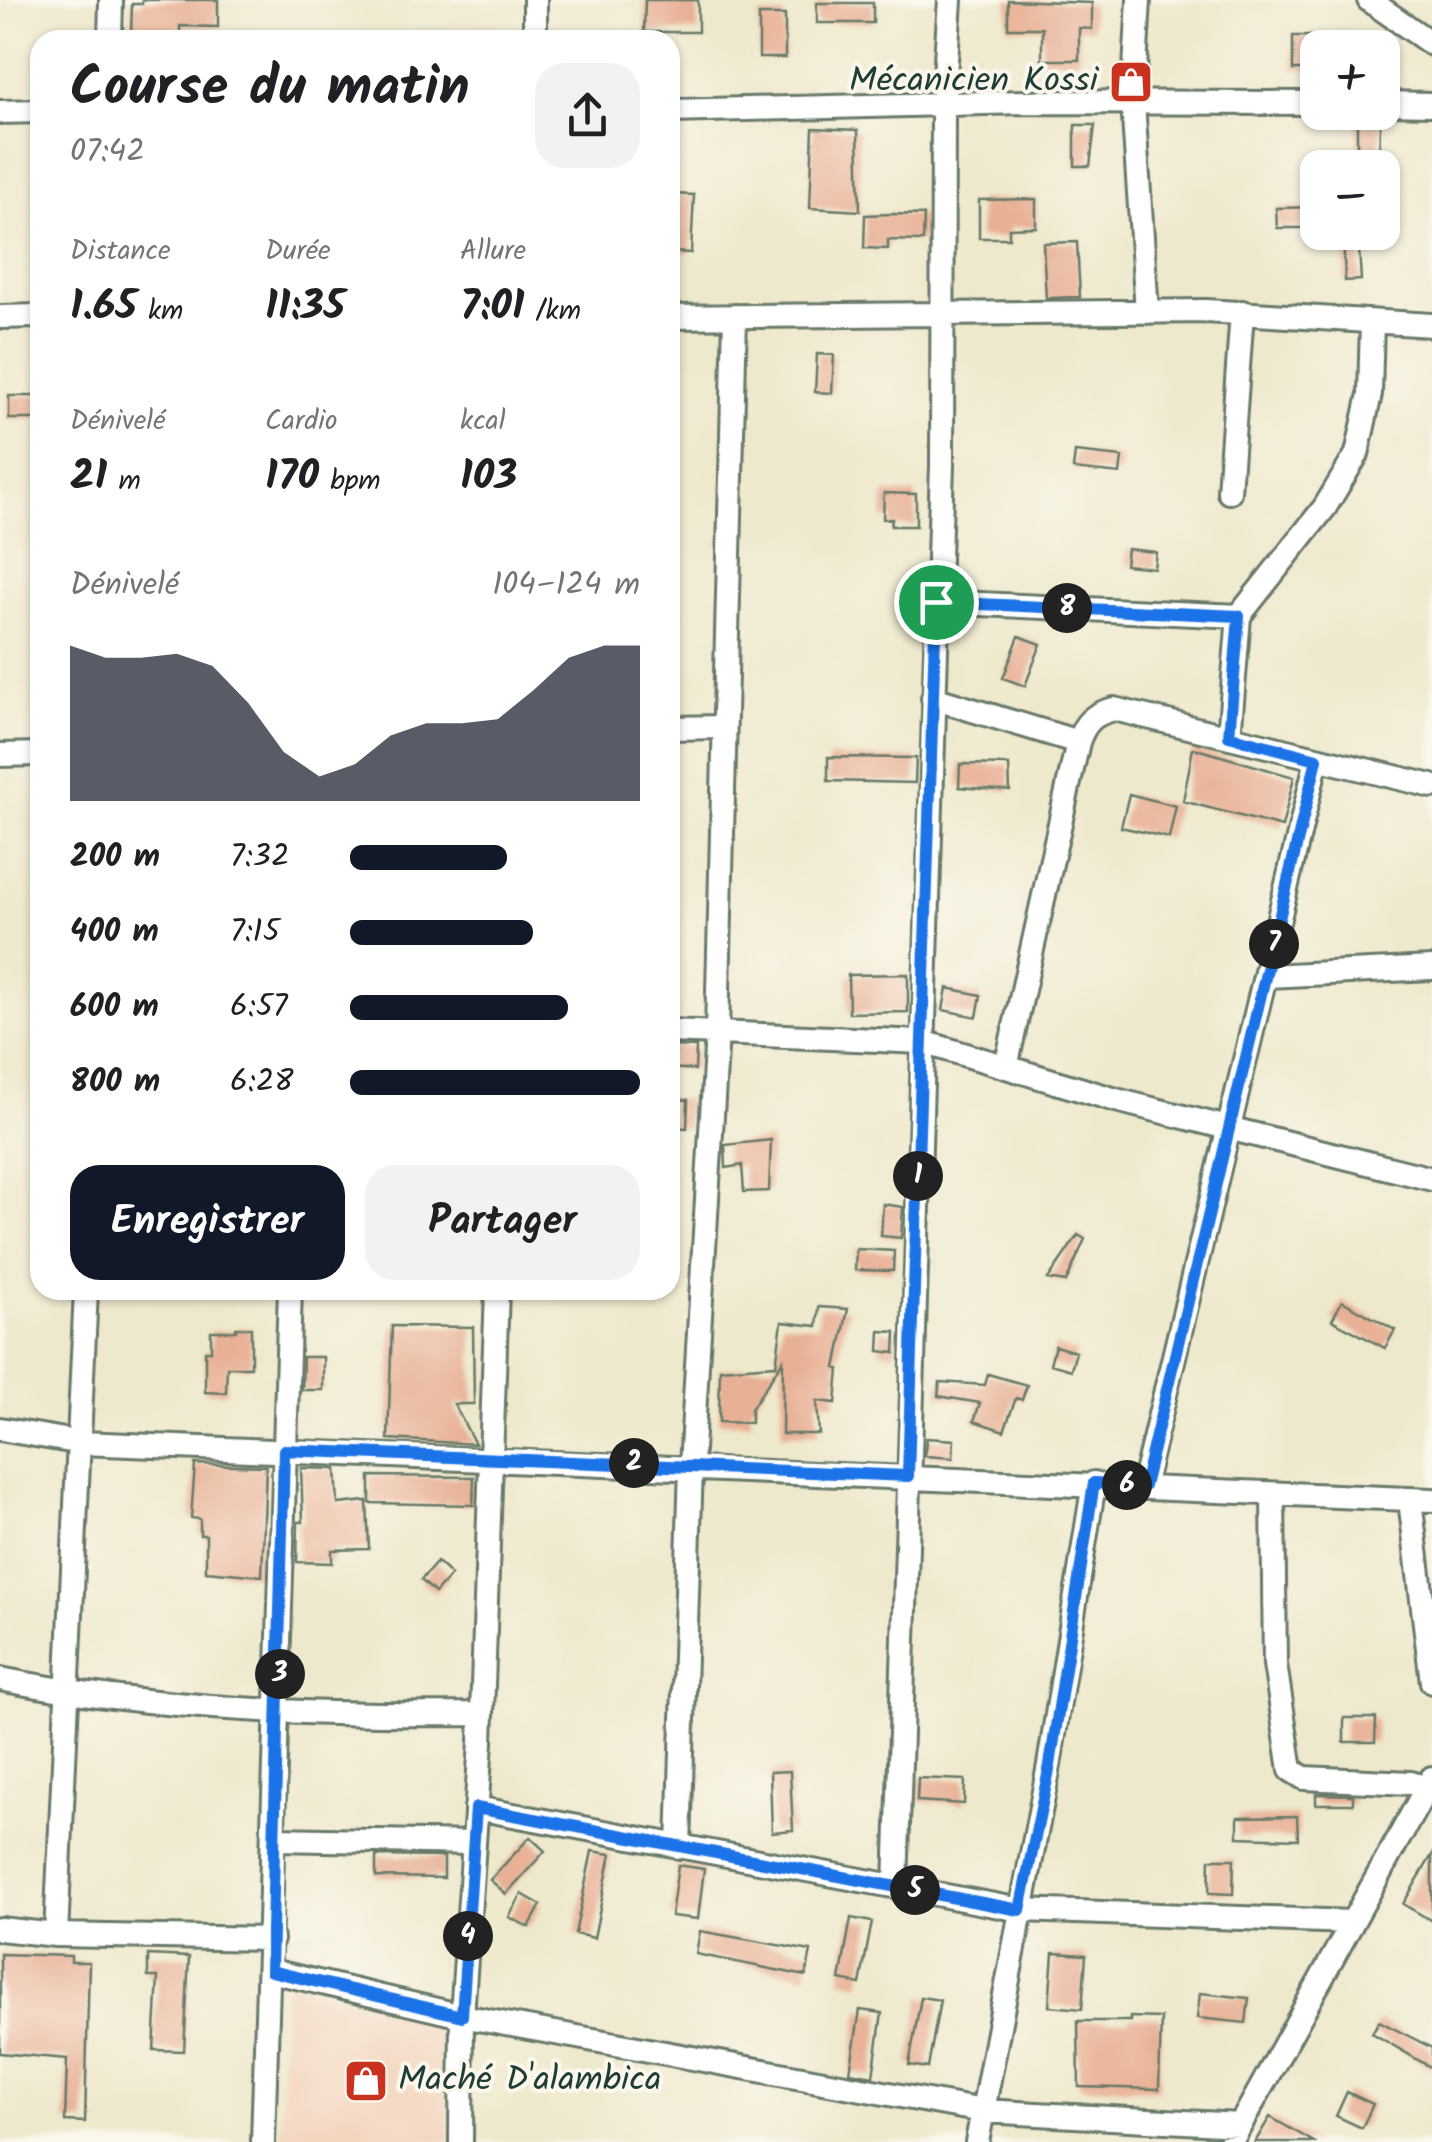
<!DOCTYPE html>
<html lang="fr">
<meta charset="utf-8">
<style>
body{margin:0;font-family:Kalam,sans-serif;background:#f2f2f2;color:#202124;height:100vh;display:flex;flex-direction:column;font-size:38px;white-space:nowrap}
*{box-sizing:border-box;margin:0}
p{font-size:32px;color:#757577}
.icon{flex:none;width:55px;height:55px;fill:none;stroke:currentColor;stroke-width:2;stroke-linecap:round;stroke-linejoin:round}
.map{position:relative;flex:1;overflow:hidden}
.side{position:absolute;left:30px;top:30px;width:650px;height:1270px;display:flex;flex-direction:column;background:#fff;border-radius:30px;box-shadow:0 2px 8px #0004}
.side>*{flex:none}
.buttons{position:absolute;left:1300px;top:30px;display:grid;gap:20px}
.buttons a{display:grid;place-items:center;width:100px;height:100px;border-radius:20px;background:#fff;box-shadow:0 2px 8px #0004;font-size:50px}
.pin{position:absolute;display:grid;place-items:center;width:85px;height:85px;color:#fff;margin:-42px;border:5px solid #fff;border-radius:50%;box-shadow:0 2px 10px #0007}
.km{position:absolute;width:50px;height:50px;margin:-25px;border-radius:50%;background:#222;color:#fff;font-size:28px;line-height:50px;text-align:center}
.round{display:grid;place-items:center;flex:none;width:105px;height:105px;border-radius:30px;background:#f2f2f2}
.head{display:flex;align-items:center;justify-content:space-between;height:170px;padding:0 40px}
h1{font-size:55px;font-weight:600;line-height:75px}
.stats{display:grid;grid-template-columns:repeat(3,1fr);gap:15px;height:170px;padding:10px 40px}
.stats div{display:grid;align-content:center}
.stats b{font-size:42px;font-weight:600}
.stats small{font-size:28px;font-weight:400}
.stats p{font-size:28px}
.chart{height:280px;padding:20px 40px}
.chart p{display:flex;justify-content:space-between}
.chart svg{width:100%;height:180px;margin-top:10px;fill:#111827;opacity:.7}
.action{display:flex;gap:20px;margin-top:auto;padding:20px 40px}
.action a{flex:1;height:115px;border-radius:30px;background:#111827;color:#fff;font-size:40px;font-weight:600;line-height:115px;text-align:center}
.action a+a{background:#f2f2f2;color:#202124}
ul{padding:0 40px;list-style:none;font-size:32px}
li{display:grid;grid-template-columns:160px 120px 1fr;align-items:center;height:75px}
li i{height:25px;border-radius:12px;background:#111827}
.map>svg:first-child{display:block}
.built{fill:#f3d4be}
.building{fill:#e8b094}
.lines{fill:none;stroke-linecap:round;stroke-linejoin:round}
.minor-casing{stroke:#677969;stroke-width:28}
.minor{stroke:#fff;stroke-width:22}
.route-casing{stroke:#fff;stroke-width:20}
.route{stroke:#1a73e8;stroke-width:12}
.labels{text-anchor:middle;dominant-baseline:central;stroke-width:8;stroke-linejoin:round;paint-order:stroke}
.poi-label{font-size:35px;fill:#1f3d34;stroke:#fbf7ec;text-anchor:end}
</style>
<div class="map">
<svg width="1432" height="2142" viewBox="0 0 1432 2142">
<rect width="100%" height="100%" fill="#fbf7ec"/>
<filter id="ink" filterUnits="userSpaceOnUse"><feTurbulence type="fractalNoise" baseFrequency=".01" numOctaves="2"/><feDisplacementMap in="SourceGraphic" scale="20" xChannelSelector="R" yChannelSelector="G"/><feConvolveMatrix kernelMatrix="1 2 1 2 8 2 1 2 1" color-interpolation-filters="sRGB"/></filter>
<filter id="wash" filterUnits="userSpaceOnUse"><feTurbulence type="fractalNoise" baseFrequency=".0048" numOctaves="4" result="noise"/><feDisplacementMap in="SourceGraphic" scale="40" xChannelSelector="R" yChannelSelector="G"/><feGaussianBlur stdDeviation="2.25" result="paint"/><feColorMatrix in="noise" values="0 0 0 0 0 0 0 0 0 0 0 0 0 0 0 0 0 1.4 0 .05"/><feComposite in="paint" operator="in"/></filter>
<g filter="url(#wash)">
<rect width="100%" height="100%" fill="#eee8cc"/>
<path class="built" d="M 285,1981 L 451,2019 L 450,2142 L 280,2142 Z"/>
<g id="blocks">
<path class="building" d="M 142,0 L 218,0 L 218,27 L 180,26 L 180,36 L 131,35 L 132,4 L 142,4 Z
M 645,0 L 698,0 L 698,32 L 644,32 Z
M 1008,0 L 1092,3 L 1092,29 L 1079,28 L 1079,60 L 1042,60 L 1042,28 L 1008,28 Z
M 817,3 L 873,3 L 873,23 L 817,23 Z
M 759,15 L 785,15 L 785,58 L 759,58 Z
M 1293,36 L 1318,36 L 1318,70 L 1293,70 Z
M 1357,123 L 1380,123 L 1379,168 L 1357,168 Z
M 1075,125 L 1095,125 L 1090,166 L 1075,166 Z
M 813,128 L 858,130 L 860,211 L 810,208 Z
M 672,194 L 694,195 L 691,253 L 670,252 Z
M 1036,199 L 1036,227 L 1009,228 L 1009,238 L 979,238 L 979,200 Z
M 1318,207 L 1318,228 L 1277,228 L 1276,208 Z
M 893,214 L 924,215 L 923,241 L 888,240 L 888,249 L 864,248 L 865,215 Z
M 1343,232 L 1358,232 L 1361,280 L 1345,281 Z
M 1077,242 L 1080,297 L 1046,298 L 1043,243 Z
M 817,354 L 834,355 L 832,393 L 815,392 Z
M 9,396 L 40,396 L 40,419 L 9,419 Z
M 1075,452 L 1122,457 L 1120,474 L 1073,469 Z
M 884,493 L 916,494 L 916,526 L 891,526 L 892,519 L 883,519 Z
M 1127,549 L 1156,552 L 1154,568 L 1125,565 Z
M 1019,636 L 1041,644 L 1025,686 L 1003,678 Z
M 1193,748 L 1294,777 L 1282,827 L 1183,801 Z
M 828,757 L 916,758 L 915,783 L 828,781 Z
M 960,764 L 1009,765 L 1010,791 L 959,787 Z
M 1129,794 L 1176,806 L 1169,838 L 1121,827 Z
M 908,974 L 908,1012 L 849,1013 L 848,975 Z
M 947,988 L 981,995 L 977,1017 L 943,1010 Z
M 670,1046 L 696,1047 L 695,1070 L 670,1068 Z
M 670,1099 L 688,1100 L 687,1128 L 670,1127 Z
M 771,1140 L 769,1191 L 744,1192 L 742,1165 L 726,1168 L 725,1145 Z
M 883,1204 L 903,1207 L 901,1238 L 881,1236 Z
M 1078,1235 L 1085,1239 L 1066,1282 L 1048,1279 Z
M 856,1249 L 894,1251 L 893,1271 L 855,1270 Z
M 1342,1301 L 1395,1330 L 1385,1348 L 1332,1320 Z
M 819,1307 L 848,1309 L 836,1368 L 839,1369 L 836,1403 L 817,1401 L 819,1434 L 782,1434 L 783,1360 L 751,1409 L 751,1423 L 719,1422 L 720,1369 L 776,1365 L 782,1322 L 817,1326 Z
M 392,1326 L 473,1327 L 474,1404 L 454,1404 L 475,1444 L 388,1439 Z
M 236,1328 L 251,1328 L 251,1367 L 227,1367 L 226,1393 L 205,1392 L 205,1351 L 211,1351 L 211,1331 L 236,1331 Z
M 880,1331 L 896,1332 L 895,1353 L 879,1351 Z
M 1055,1346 L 1076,1352 L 1071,1370 L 1050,1364 Z
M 303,1357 L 323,1357 L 323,1390 L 302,1390 Z
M 988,1374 L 1027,1385 L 1022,1400 L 1016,1398 L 1004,1431 L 974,1421 L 980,1403 L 938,1396 L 940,1382 L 985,1385 Z
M 926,1438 L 954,1440 L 953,1458 L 925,1456 Z
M 195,1464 L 266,1466 L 262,1576 L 206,1571 L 206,1535 L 200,1535 L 200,1519 L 191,1518 Z
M 301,1468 L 336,1469 L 338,1504 L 367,1501 L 369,1549 L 332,1550 L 332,1563 L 297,1562 L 298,1522 L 303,1522 Z
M 370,1476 L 474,1477 L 473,1505 L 370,1503 Z
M 437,1562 L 451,1575 L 435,1593 L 421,1580 Z
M 1344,1718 L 1376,1718 L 1375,1742 L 1344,1742 Z
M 790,1771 L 793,1830 L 772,1832 L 770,1772 Z
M 918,1778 L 965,1780 L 964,1804 L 917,1801 Z
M 1316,1794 L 1353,1795 L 1353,1804 L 1316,1804 Z
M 1297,1816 L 1298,1839 L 1238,1837 L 1238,1817 Z
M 530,1837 L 545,1851 L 506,1894 L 490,1880 Z
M 592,1851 L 611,1854 L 594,1938 L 575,1934 Z
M 1432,1855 L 1432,1921 L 1403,1904 Z
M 376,1856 L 444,1857 L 444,1878 L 376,1877 Z
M 1210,1859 L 1234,1859 L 1233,1894 L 1209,1893 Z
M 678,1865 L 704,1869 L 698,1919 L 671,1916 Z
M 522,1894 L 541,1905 L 529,1927 L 509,1917 Z
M 851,1918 L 872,1922 L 860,1984 L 840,1980 Z
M 700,1931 L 811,1951 L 806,1976 L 696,1954 Z
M 1053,1953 L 1086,1955 L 1082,2009 L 1049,2006 Z
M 0,1954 L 71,1956 L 71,1962 L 89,1962 L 85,2122 L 65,2121 L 67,2059 L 0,2053 Z
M 148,1955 L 189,1957 L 184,2051 L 154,2050 L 158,1977 L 148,1977 Z
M 1200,1993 L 1249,1998 L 1246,2023 L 1197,2018 Z
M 921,1997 L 940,2000 L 928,2068 L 909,2065 Z
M 860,2010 L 882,2013 L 873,2076 L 850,2072 Z
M 1130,2017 L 1161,2018 L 1159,2089 L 1079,2087 L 1078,2021 L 1130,2021 Z
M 1379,2021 L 1432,2048 L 1432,2068 L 1372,2033 Z
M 1347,2092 L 1373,2104 L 1362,2128 L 1336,2116 Z
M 1270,2117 L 1314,2142 L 1255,2142 Z"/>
</g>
</g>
<g filter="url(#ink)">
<use href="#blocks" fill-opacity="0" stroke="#677969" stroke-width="2.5"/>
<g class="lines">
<defs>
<path id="minor" d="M 1139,0 L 1133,103 L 1147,312
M 1369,0 L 1432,44
M 110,40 L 111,0
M 535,40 L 535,0
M 1382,103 L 1432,104
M 670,111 L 1026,102 L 1318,103
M 0,112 L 40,111
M 0,317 L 40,316
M 670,317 L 1206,311 L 1432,325
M 1229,492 L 1242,312
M 936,602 L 1239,616
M 933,698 L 1078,742
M 670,728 L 723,727
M 1229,737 L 1239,616 L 1325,507 L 1357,454 L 1370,394 L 1372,322
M 0,755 L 40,754
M 1267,976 L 1432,968
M 670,1031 L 923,1042 L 1116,1100 L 1432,1179
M 1006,1067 L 1078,742 C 1085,722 1093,714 1114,709 L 1432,786
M 0,1429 L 82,1443 L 1432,1500
M 1143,1486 L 1317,759
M 1273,1494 L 1275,1664 L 1291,1770 L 1304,1778 L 1411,1783 L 1432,1789
M 1410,1500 L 1432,1682
M 0,1679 C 156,1710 323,1716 482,1714
M 476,1808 L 1021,1910 L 1352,1922
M 275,1839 L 474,1843
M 679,1847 L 691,1466 L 717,1032 L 735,316
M 896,1887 L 942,465 L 943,106 L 950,0
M 0,1929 L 56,1935 L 272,1939
M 56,1935 L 86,1290
M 271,1971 L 462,2016 L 983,2111 L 1240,2125
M 263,2142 L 290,1290
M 461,2142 L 462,2016 L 481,1742 L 497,1290
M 977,2142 L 1049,1765 L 1094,1483
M 1231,2142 L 1432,1778"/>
</defs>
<use href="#minor" class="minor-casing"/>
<use href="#minor" class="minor"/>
</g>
</g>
<g class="lines" filter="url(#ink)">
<defs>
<path id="route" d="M 936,602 L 1239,616 L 1229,736 L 1317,759 L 1144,1486 L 1094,1483 L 1050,1765 L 1020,1910 L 476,1808 L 462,2016 L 271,1971 L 284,1450 L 908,1476 Z"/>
</defs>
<use href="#route" class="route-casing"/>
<use href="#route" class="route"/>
</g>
<defs>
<symbol id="shop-square" viewBox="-11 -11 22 22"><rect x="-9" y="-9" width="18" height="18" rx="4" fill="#c8321e" stroke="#fbf7ec"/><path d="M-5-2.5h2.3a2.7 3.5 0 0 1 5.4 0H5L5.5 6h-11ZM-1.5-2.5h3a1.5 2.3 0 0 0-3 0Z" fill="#fff"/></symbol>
</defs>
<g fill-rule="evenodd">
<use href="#shop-square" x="1106" y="57" width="50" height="50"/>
<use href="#shop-square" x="341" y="2056" width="50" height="50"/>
</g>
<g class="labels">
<g class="poi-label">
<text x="1098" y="82">Mécanicien Kossi</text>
<text x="398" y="2081" text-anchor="start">Maché D'alambica</text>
</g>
</g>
</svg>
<div class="buttons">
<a>+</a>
<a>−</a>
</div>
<div class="pin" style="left:936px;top:602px;background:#1e9e55"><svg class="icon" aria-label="arrive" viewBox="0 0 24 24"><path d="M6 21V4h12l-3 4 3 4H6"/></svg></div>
<b class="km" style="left:918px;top:1176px">1</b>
<b class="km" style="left:634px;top:1463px">2</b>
<b class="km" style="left:280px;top:1674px">3</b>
<b class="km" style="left:468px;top:1936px">4</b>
<b class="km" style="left:915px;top:1890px">5</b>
<b class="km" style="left:1127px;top:1485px">6</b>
<b class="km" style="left:1274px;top:944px">7</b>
<b class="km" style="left:1067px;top:608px">8</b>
<section class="side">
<div class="head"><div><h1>Course du matin</h1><p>07:42</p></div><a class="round"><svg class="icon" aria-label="share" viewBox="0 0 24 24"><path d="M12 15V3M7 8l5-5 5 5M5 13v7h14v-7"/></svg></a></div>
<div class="stats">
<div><p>Distance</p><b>1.65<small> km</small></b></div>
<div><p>Durée</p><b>11:35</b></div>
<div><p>Allure</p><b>7:01<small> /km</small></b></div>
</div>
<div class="stats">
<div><p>Dénivelé</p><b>21<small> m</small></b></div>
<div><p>Cardio</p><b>170<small> bpm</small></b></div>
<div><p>kcal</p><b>103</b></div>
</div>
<div class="chart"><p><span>Dénivelé</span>104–124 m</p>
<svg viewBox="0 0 160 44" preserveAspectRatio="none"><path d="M0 44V6L10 9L20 9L30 8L40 11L50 20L60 32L70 38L80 35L90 28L100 25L110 25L120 24L130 17L140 9L150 6L160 6V44z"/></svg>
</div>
<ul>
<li><b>200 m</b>7:32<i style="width:54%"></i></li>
<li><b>400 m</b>7:15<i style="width:63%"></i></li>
<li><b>600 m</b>6:57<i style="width:75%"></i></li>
<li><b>800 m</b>6:28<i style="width:100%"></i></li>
</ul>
<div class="action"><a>Enregistrer</a><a>Partager</a></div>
</section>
</div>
